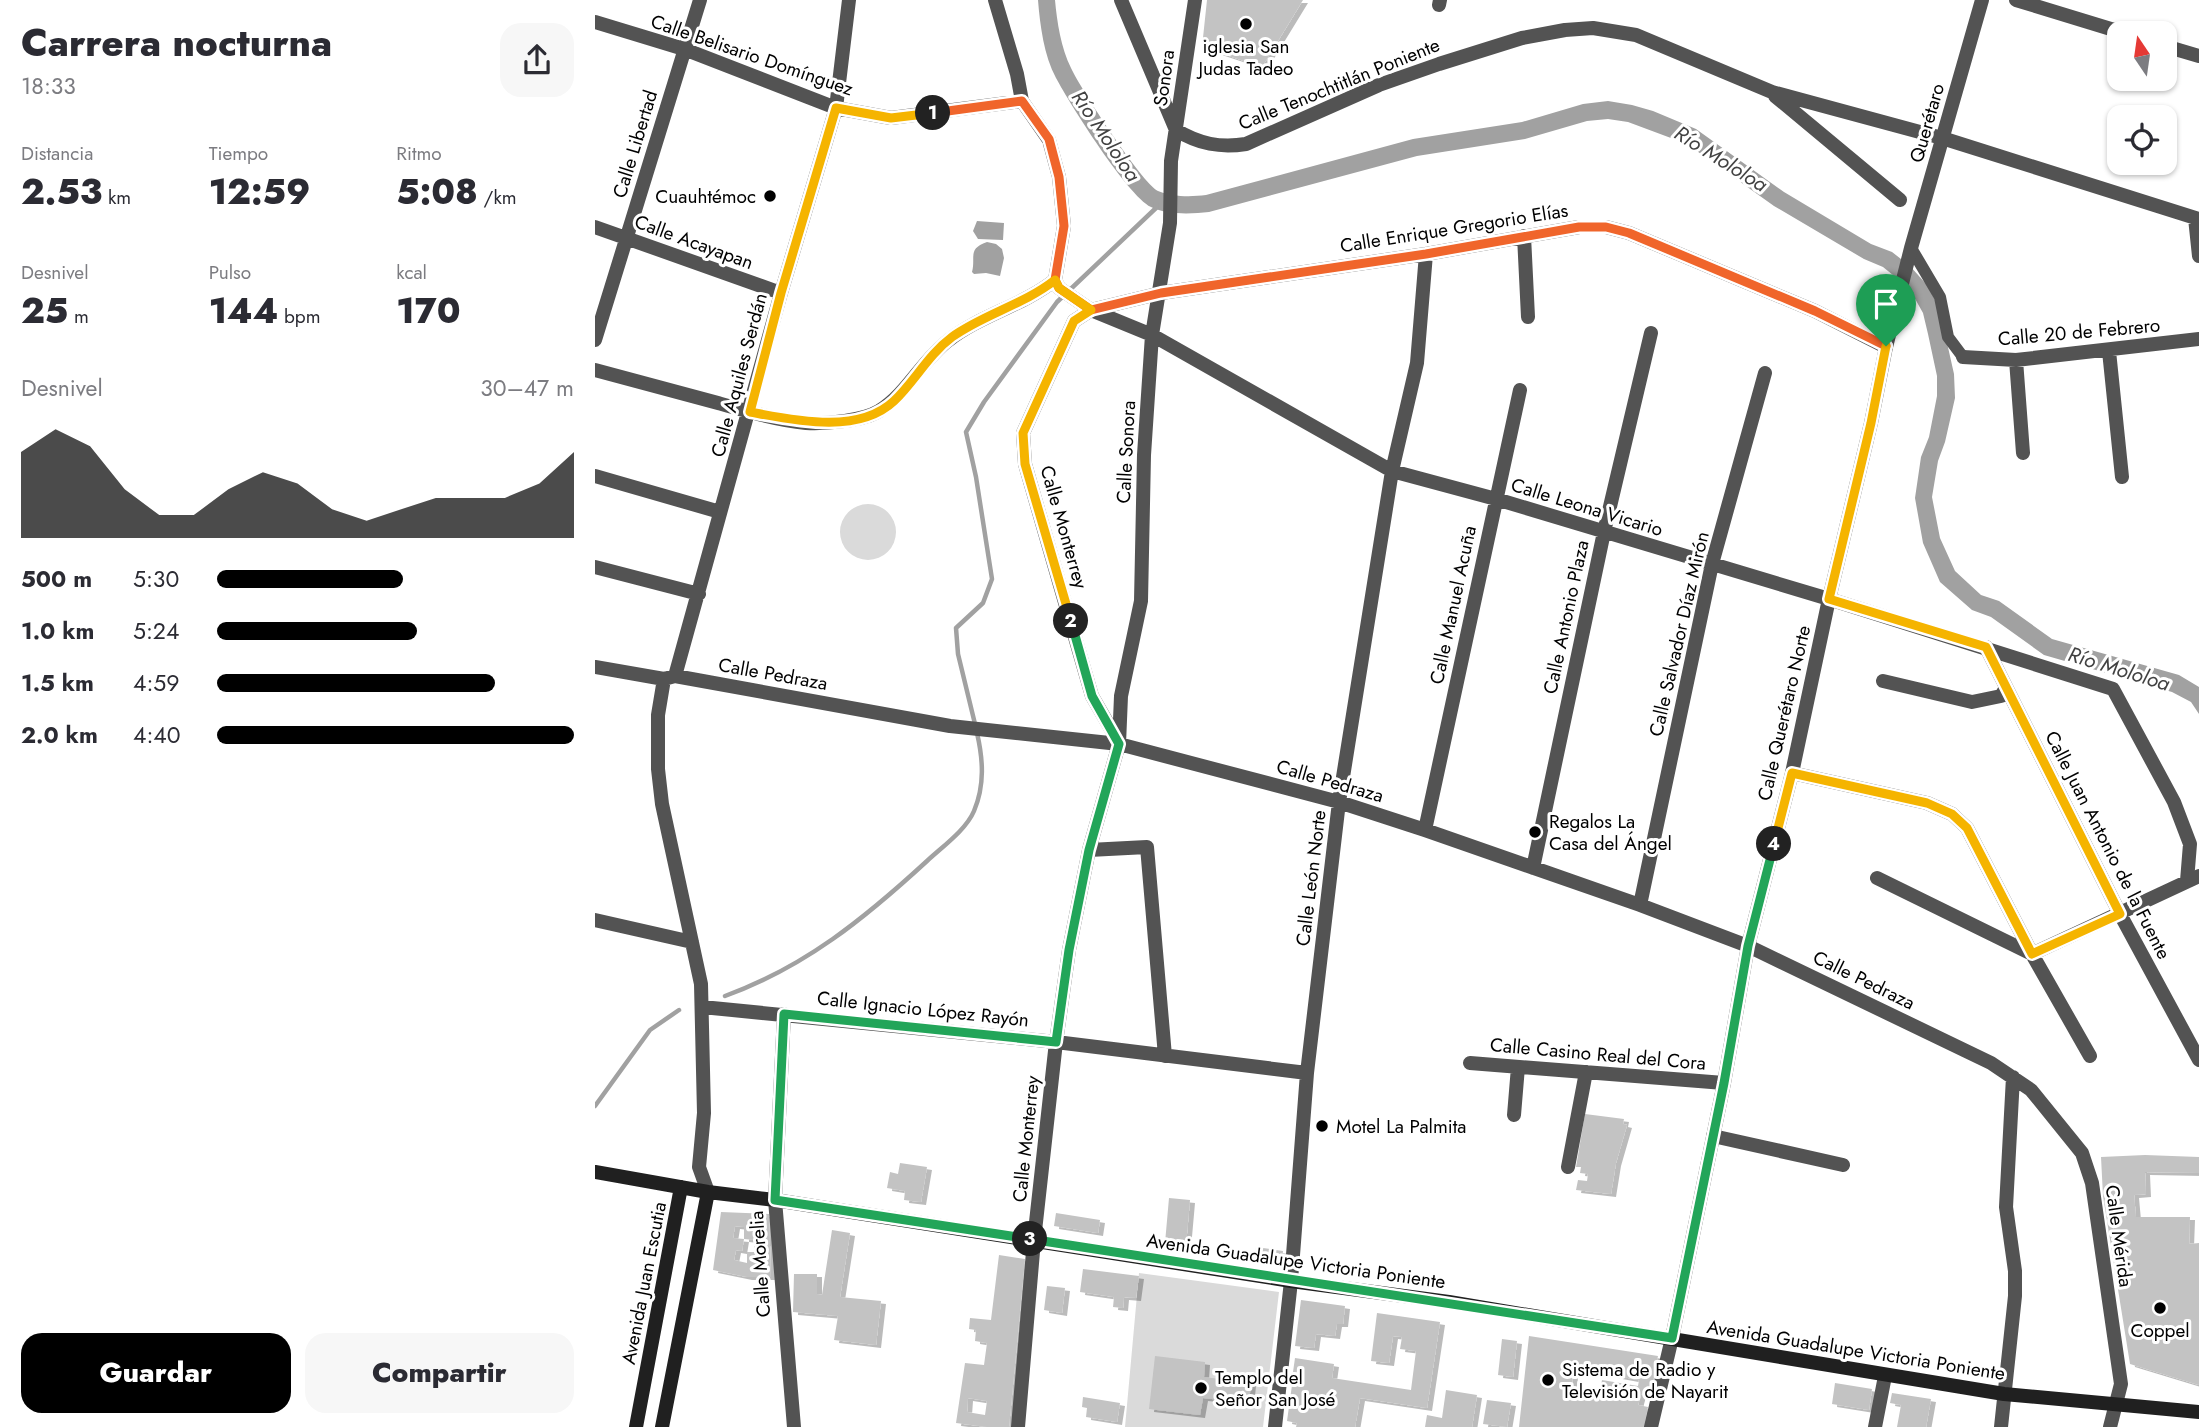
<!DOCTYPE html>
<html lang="es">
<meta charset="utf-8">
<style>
body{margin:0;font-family:Jost,sans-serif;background:#f7f7f7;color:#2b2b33;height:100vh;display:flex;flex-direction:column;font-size:26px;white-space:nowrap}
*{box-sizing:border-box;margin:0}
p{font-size:23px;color:#7c7c81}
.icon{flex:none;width:38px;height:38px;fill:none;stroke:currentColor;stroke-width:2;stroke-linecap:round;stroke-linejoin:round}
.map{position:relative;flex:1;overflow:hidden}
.side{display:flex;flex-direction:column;background:#fff;width:595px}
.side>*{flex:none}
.needle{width:46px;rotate:347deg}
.fabs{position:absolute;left:1512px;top:21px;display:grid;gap:14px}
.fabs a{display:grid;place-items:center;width:70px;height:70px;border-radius:14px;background:#fff;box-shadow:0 2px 5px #0004;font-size:35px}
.pin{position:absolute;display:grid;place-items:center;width:60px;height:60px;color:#fff;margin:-72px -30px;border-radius:50% 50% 50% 0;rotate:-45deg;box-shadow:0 0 7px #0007}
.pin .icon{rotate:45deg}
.km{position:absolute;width:35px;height:35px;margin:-18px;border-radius:50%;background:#222;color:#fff;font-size:19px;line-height:35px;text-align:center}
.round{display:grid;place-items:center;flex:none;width:74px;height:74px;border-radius:21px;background:#f7f7f7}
.summary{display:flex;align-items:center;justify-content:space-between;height:119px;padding:0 21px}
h1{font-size:38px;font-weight:800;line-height:52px}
.metrics{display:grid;grid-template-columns:repeat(3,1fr);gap:10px;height:119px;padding:7px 21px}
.metrics div{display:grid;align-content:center}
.metrics b{font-size:35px;font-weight:800}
.metrics small{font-size:19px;font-weight:400}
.metrics p{font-size:19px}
.chart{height:196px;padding:14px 21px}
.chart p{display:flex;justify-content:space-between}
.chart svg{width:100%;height:126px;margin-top:7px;fill:#000;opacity:.7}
.cta{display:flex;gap:14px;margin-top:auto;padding:14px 21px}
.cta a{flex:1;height:80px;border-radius:21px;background:#000;color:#fff;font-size:28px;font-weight:800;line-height:80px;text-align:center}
.cta a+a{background:#f7f7f7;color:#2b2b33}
ul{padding:0 21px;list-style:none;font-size:23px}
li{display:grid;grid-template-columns:112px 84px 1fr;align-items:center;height:52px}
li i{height:18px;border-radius:9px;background:#000}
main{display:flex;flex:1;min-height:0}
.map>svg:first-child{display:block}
.green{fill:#dadada}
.water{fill:#a1a1a1}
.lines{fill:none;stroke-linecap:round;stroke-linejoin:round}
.stream{stroke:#a1a1a1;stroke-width:4.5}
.building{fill:#c3c3c3;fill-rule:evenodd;filter:url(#shadow)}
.pedestrian{stroke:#535353;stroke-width:12}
.minor{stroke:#535353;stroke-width:14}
.tertiary{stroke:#535353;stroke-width:14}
.secondary{stroke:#202020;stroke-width:14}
.split-1-casing{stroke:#fff;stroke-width:14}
.split-2-casing{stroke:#fff;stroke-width:14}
.split-3-casing{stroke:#fff;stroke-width:14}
.split-4-casing{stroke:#fff;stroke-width:14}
.split-5-casing{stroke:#fff;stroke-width:14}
.split-1{stroke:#f0652b;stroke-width:9}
.split-2{stroke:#f5b400;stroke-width:9}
.split-3{stroke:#22a559;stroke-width:9}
.split-4{stroke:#22a559;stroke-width:9}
.split-5{stroke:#f5b400;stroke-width:9}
.poi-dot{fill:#000;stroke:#fff;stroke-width:2.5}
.labels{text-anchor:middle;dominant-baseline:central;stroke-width:6;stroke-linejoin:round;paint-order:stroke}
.poi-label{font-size:19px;fill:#000;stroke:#fff;text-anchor:start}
.street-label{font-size:19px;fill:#000;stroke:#fff}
.water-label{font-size:21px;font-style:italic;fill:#424242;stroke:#fff}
</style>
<main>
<section class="side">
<div class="summary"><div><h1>Carrera nocturna</h1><p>18:33</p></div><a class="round"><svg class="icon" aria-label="share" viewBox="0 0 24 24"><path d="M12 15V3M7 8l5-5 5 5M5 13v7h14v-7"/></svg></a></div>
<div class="metrics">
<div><p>Distancia</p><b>2.53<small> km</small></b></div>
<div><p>Tiempo</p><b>12:59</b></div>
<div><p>Ritmo</p><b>5:08<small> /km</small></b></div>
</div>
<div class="metrics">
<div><p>Desnivel</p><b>25<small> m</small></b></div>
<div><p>Pulso</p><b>144<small> bpm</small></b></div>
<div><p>kcal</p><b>170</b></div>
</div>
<div class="chart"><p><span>Desnivel</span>30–47 m</p>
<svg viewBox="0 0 160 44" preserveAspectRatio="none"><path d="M0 44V14L10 6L20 12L30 27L40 36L50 36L60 27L70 21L80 25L90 34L100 38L110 34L120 30L130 30L140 30L150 25L160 14V44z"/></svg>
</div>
<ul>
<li><b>500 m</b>5:30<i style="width:52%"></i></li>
<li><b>1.0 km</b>5:24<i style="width:56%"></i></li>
<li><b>1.5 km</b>4:59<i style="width:78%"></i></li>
<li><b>2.0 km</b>4:40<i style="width:100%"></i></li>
</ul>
<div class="cta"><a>Guardar</a><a>Compartir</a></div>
</section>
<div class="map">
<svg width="1604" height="1427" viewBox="0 0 1604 1427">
<defs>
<filter id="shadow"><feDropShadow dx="5" dy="3" stdDeviation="0" flood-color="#0004"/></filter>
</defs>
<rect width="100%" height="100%" fill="#fff"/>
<path class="green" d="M245 532a28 28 0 1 1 56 0a28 28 0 1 1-56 0Z
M 544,1273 L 684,1292 L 668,1427 L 530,1427 Z"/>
<path class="water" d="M 443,0 L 460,0 C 462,22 466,48 476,68 C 485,88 547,183 563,191 C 577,197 596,197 611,195 L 818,139 L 927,122 L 988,104 L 1013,101 L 1037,105 L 1058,111 L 1101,129 L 1189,192 L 1276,244 L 1297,252 L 1315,266 L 1332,285 L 1344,307 L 1359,374 L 1360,398 L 1350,442 L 1343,461 L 1337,497 L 1345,538 L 1360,571 L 1386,595 L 1404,601 L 1457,639 L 1584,675 L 1604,687 L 1604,714 L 1596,702 L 1577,692 L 1449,655 L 1396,617 L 1377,610 L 1345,582 L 1328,543 L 1320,498 L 1326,457 L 1334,437 L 1342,396 L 1342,376 L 1333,334 L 1328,313 L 1318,295 L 1303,279 L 1288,267 L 1269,259 L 1179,206 L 1092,144 L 1033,122 L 1013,119 L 992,121 L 930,139 L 822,156 L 614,212 C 596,214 572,215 556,207 C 532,195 475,104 461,78 C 449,56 445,25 443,0 Z
M 382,221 L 409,223 L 408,240 L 383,239 L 378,231 Z
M 392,242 L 401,244 L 407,249 L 409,258 L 405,276 L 391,273 L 379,274 L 377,272 C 381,257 372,249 392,242 Z"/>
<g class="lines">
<path class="stream" d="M 380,724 L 363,654 L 361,628 L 388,603 L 397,579 L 381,477 L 371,432 L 389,402 L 462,302 L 561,208 L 561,203
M 130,996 C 210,967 270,918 332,861 C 347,847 371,830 379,811 C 390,785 388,759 382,733
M 0,1106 L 55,1030 L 84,1010"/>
</g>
<path class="building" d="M 612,0 L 708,0 L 667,67 L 607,47 Z
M 990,1114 L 1029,1119 L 1028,1124 L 1032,1125 L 1021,1163 L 1016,1194 L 981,1190 L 983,1180 L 992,1181 L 993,1174 L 985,1173 L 986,1167 L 981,1167 Z
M 1550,1155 L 1604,1157 L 1604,1173 L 1550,1172 L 1551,1194 L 1539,1195 L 1541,1217 L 1595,1217 L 1594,1244 L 1604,1243 L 1604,1385 L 1535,1364 L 1508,1196 L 1506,1157 Z
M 305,1163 L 332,1167 L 326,1202 L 309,1200 L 310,1191 L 292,1188 L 295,1172 L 303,1174 Z
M 574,1198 L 595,1200 L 591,1245 L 570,1243 Z
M 126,1212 L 174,1214 L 176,1277 L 152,1277 L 118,1270 ZM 140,1226 L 149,1227 L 149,1239 L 138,1238 ZM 149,1239 L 159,1240 L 159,1252 L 152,1252 L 152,1263 L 139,1260 L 141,1250 L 147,1251 Z
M 461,1213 L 505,1220 L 503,1233 L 459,1226 Z
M 237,1230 L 255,1233 L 245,1297 L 286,1301 L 281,1345 L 239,1340 L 243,1316 L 198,1312 L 199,1274 L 222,1274 L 222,1294 L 227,1295 Z
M 661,1247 L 688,1251 L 687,1263 L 660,1259 Z
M 404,1255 L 430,1259 L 414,1427 L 392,1427 L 361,1423 L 370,1363 L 389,1365 L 392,1343 L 380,1341 L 381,1330 L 374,1329 L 375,1318 L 396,1320 ZM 373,1398 L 392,1401 L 390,1415 L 372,1412 Z
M 488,1269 L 544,1276 L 541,1298 L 529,1297 L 528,1308 L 518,1307 L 519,1297 L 485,1292 Z
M 452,1286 L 470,1288 L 467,1313 L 449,1310 Z
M 706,1300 L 750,1306 L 748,1324 L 742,1324 L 740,1336 L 721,1334 L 719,1348 L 700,1346 Z
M 782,1313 L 845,1322 L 832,1408 L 765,1398 L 760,1427 L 701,1427 L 702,1423 L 692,1421 L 697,1385 L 704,1386 L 706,1373 L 698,1372 L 700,1358 L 739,1364 L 737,1378 L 816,1390 L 821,1351 L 805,1349 L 807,1337 L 798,1336 L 794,1363 L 776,1361 Z
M 934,1336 L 1063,1356 L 1055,1395 L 1046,1394 L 1043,1405 L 1053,1407 L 1049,1427 L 924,1427 ZM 979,1368 L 1044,1380 L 1043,1386 L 1007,1380 L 1004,1397 L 976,1391 Z
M 907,1339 L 922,1341 L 918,1377 L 903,1375 Z
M 560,1356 L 610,1362 L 609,1377 L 656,1383 L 654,1403 L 608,1398 L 605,1415 L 554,1409 Z
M 1240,1383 L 1277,1389 L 1274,1410 L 1237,1404 Z
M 851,1390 L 882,1395 L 877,1427 L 830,1427 L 832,1415 L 847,1418 Z
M 1297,1393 L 1336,1399 L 1331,1427 L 1302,1427 L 1306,1405 L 1295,1403 Z
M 488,1397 L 525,1403 L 522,1422 L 491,1417 L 492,1408 L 487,1407 Z
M 892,1400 L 916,1403 L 912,1427 L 888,1424 Z"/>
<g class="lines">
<path class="pedestrian" d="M 1316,248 L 1345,297 L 1353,337 L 1368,357"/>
<path class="minor" d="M 400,0 L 422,74 L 427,101 L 454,140 L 464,177 L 469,226 L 460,280 L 464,288 L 496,310 L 557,335 L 797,471 L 901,499 L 1234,599 L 1518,689 L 1579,802 L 1595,844 L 1592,881
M 526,0 L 581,130 C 604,144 625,148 651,144 L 784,85 L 844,64 L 927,38 L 970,30 L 998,28 L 1041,35 L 1177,92 L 1347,138 L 1604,219
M 1421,0 L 1529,33
M 844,5 L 845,0
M 0,22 L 89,49 L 241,108 L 296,118 L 427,101
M 1570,46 L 1604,56
M 1180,96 L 1305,200
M 1600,218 L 1604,256
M 0,227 L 186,293
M 929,236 L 933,317
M 0,340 L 105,0
M 1514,351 L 1527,477
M 1368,357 L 1421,360 L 1604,339
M 1421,360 L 1428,453
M 0,370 C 41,381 82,392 123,403 C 151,411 182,420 211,423 C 230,424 268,421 284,411 C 313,393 327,360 354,340 C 386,315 427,306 460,280
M 0,476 L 125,512
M 0,567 L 104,594
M 1391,647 L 1525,914 L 1604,1060
M 0,667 L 69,679 L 80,676 L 355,726 L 524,744 L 744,802 L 830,830 L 1045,905 L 1153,946 L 1396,1063 L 1436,1090 L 1487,1153 L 1497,1183 L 1526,1384 L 1515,1427
M 80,676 L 186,293 L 241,108 L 254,0
M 69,679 L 63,715 L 63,769 L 67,804 L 106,984 L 109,1113 L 104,1167 L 113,1192
M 1288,681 L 1377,702 L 1406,696 L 1411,688
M 524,743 L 497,696 L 430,464 L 428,433 L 479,321 L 496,310 L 566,293 L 831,254 L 984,227 L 1011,227 L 1034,233 L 1220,311 L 1291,347
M 1197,773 L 1332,803 L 1357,814 L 1372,828 L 1437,954 L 1495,1056
M 830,830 L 925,390
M 494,850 L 552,847 L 570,1056
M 938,868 L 1009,532 L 1056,333
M 1282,878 L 1437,954 L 1604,876
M 1045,905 L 1117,564 L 1170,373
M 0,920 L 97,942
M 107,1007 L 461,1042 L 712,1073
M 189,1014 L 180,1200 L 199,1427
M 875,1063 L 1129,1083
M 919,1115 L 923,1067
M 1118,1136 L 1248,1165
M 973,1167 L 991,1072
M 423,1427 L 439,1240 L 461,1042 L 474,950 L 494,850 L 524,744 L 526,696 L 546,601 L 549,455 L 557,335 L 575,223 L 576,161 L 600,0
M 680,1427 L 696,1281 L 712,1073 L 744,802 L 797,471 L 822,363 L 831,254
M 1056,1427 L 1077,1338
M 1280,1427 L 1290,1376
M 1406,1427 L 1420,1296 L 1420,1271 L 1411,1207 L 1418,1077"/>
<path class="tertiary" d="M 1077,1338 L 1129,1083 L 1153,946 L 1197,773 L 1234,599 L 1276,423 L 1291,347 L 1316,248 L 1387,0"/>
<path class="secondary" d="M 0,1172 L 113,1192 L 180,1200 L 696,1281 L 854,1302 L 1409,1394 L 1604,1412
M 41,1427 L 86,1187
M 67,1427 L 113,1192"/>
</g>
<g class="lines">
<defs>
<path id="split-1" d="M 338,113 L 427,101 L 454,139 L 464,177 L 469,226 L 460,280 L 464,288 L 496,310 L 566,293 L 831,254 L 984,227 L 1011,227 L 1034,233 L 1220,311 L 1291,346"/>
<path id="split-2" d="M 338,113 L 296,118 L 241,108 L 186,293 L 155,412 C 198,420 263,435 299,401 C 320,381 333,355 357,337 C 389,314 428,305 460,280 L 464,288 L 496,310 L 479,321 L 428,433 L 430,464 L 476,621"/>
<path id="split-3" d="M 435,1239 L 180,1200 L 189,1014 L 461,1042 L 474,950 L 494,850 L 524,744 L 497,696 L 476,621"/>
<path id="split-4" d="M 435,1239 L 1077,1338 L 1129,1083 L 1153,946 L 1179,844"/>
<path id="split-5" d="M 1179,844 L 1197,773 L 1332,803 L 1357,814 L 1372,828 L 1437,954 L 1525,914 L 1391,647 L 1234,599 L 1276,423 L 1291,346"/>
</defs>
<use href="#split-1" class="split-1-casing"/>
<use href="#split-2" class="split-2-casing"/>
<use href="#split-3" class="split-3-casing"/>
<use href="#split-4" class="split-4-casing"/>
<use href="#split-5" class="split-5-casing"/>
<use href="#split-1" class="split-1"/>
<use href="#split-2" class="split-2"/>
<use href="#split-3" class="split-3"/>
<use href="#split-4" class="split-4"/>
<use href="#split-5" class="split-5"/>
</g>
<g class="poi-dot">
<circle cx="651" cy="24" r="7"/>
<circle cx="175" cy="196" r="7"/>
<circle cx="940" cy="832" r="7"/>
<circle cx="727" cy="1126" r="7"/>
<circle cx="1565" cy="1308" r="7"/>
<circle cx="953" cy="1380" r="7"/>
<circle cx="606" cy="1388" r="7"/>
</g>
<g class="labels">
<g class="poi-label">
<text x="651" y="46" text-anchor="middle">iglesia San<tspan x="651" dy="22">Judas Tadeo</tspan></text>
<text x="161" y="196" text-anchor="end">Cuauhtémoc</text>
<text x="954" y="821">Regalos La<tspan x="954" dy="22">Casa del Ángel</tspan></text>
<text x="741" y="1126">Motel La Palmita</text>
<text x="1565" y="1330" text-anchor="middle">Coppel</text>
<text x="967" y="1369">Sistema de Radio y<tspan x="967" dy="22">Televisión de Nayarit</tspan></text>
<text x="620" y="1377">Templo del<tspan x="620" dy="22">Señor San José</tspan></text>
</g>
<g class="street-label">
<text transform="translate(157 55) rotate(19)">Calle Belisario Domínguez</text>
<text transform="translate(569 78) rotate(-82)">Sonora</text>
<text transform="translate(744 84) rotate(-22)">Calle Tenochtitlán Poniente</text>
<text transform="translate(1332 123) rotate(-74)">Querétaro</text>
<text transform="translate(40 144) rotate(-73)">Calle Libertad</text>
<text transform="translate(859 228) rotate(-9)">Calle Enrique Gregorio Elías</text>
<text transform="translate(99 242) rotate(20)">Calle Acayapan</text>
<text transform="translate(1484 332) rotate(-5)">Calle 20 de Febrero</text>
<text transform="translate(144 375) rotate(-75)">Calle Aquiles Serdán</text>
<text transform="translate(531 452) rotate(-87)">Calle Sonora</text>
<text transform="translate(992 507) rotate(17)">Calle Leona Vicario</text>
<text transform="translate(469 527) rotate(74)">Calle Monterrey</text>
<text transform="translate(858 605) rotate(-78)">Calle Manuel Acuña</text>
<text transform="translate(971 617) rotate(-78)">Calle Antonio Plaza</text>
<text transform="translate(1084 634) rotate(-77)">Calle Salvador Díaz Mirón</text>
<text transform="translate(178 674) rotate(10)">Calle Pedraza</text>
<text transform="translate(1189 713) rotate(-77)">Calle Querétaro Norte</text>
<text transform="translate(735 781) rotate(16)">Calle Pedraza</text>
<text transform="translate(1513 845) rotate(63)">Calle Juan Antonio de la Fuente</text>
<text transform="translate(716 878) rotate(-83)">Calle León Norte</text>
<text transform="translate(1269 980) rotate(26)">Calle Pedraza</text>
<text transform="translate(328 1009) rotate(6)">Calle Ignacio López Rayón</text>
<text transform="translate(1003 1054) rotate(5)">Calle Casino Real del Cora</text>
<text transform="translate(431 1139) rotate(-84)">Calle Monterrey</text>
<text transform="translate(1524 1236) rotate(82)">Calle Mérida</text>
<text transform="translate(701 1261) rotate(8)">Avenida Guadalupe Victoria Poniente</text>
<text transform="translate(165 1264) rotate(-94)">Calle Morelia</text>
<text transform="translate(49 1283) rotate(-79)">Avenida Juan Escutia</text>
<text transform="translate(1261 1350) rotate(9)">Avenida Guadalupe Victoria Poniente</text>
</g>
<g class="water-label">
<text transform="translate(511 136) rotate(56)">Río Mololoa</text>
<text transform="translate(1126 159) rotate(32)">Río Mololoa</text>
<text transform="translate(1524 669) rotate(17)">Río Mololoa</text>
</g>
</g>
</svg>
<div class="fabs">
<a><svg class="needle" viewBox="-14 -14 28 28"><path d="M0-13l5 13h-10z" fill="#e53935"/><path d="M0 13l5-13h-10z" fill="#7c7c81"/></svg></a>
<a><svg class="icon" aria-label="locate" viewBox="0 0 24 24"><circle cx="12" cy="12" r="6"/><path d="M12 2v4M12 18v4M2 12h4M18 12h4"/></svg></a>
</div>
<div class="pin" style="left:1291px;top:346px;background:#1e9e55"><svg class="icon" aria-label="arrive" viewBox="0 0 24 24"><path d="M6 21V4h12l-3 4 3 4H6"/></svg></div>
<b class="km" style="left:338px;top:113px">1</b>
<b class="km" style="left:476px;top:621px">2</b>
<b class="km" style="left:435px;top:1239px">3</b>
<b class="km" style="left:1179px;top:844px">4</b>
</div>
</main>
